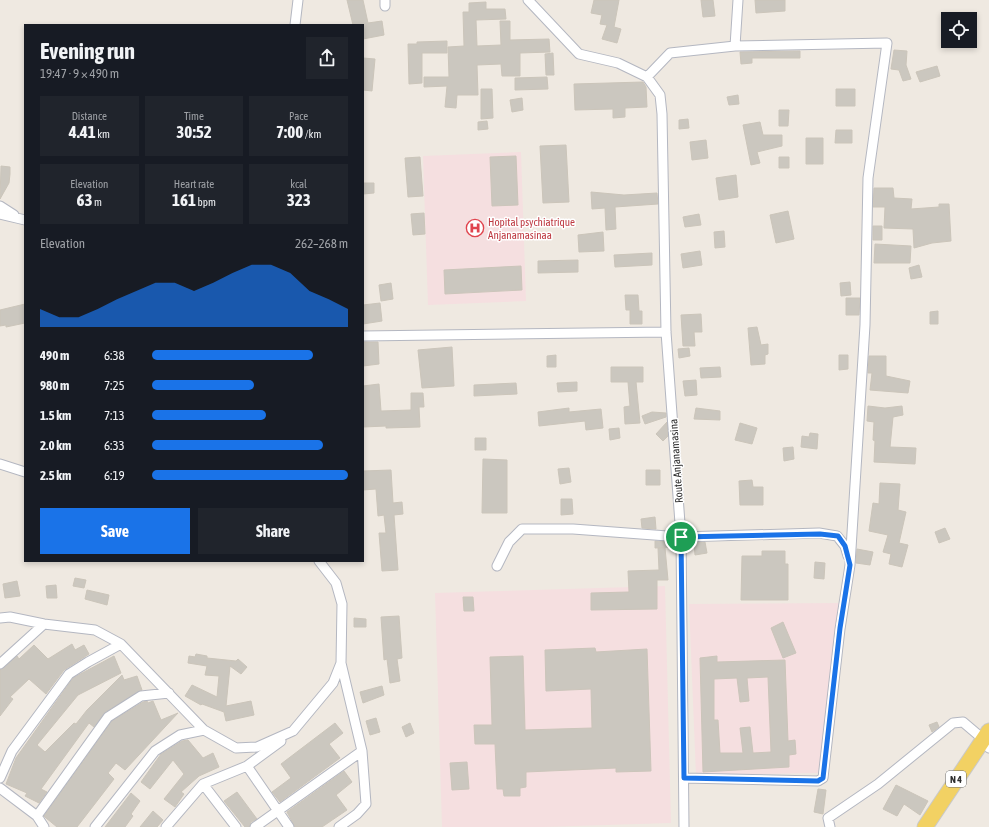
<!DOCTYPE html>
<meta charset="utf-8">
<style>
body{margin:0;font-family:"Asap Condensed",sans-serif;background:#20242c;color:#f1f3f6;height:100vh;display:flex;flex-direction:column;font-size:15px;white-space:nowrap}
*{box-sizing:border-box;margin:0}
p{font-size:13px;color:#9ea1a6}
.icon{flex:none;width:22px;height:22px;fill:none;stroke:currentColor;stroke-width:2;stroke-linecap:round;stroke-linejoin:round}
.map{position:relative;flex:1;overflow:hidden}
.drawer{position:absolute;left:24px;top:24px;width:340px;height:538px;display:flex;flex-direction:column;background:#171b24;border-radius:0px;box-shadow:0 2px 6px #0003}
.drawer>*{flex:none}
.tools{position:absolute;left:941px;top:12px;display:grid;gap:8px}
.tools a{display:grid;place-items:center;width:36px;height:36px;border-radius:0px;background:#171b24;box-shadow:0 2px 6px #0003;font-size:20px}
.pin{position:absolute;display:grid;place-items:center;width:34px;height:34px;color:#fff;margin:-17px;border:2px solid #fff;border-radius:50%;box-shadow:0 1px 4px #0007}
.round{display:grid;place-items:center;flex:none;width:42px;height:42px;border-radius:0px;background:#20242c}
.summary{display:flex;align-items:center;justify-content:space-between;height:68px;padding:0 16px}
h1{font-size:22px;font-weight:700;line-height:30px}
.stats{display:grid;grid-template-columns:repeat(3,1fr);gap:6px;height:68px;padding:4px 16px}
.stats div{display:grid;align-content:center;border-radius:0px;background:#20242c;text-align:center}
.stats b{font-size:17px;font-weight:700}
.stats small{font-size:11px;font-weight:400}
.stats p{font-size:11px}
.chart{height:112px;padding:8px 16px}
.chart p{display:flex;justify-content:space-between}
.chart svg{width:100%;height:72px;margin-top:4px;fill:#1a73e8;opacity:.7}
.action{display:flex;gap:8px;margin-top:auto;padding:8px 16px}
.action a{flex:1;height:46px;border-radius:0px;background:#1a73e8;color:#fff;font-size:16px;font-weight:700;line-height:46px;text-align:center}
.action a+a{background:#20242c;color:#f1f3f6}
ul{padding:0 16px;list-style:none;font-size:13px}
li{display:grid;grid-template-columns:64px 48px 1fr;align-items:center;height:30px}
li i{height:10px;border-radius:5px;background:#1a73e8}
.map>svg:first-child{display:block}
.medical{fill:#f5dfe0}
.building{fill:#cbc7bf;stroke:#cbc5ba;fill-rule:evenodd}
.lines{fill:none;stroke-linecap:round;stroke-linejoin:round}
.street-casing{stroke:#b4b7c1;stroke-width:11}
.primary-casing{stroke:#c9c9c9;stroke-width:17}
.street{stroke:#fff;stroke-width:9}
.primary{stroke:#f2d163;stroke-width:15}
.route-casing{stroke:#fff;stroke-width:8}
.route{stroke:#1a73e8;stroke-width:5}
.labels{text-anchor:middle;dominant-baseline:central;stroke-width:3;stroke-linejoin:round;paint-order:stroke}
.shield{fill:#fff;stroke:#6d6d6d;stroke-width:1}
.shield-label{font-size:10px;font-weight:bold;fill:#2e2e2e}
.health-label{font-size:11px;fill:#be3a42;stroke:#fff;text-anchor:start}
.street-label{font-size:11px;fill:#2e2e2e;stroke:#fff}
</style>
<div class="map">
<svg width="989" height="827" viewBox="0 0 989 827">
<rect width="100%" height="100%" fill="#efe9e1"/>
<path class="medical" d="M 521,152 L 526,301 L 428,305 L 423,156 Z
M 665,586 L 671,823 L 542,827 L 442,827 L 435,593 Z
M 841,603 L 819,773 L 696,775 L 689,604 Z"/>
<path class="building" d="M 347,0 L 363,0 L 368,23 L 382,21 L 384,35 L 363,39 L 363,25 L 353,25 Z
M 594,0 L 619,0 L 614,27 L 621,29 L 617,43 L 602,39 L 607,25 L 600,24 L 602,15 L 591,13 Z
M 701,0 L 713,0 L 715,16 L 703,17 Z
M 755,0 L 785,0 L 785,11 L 756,13 Z
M 486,2 L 486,9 L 505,9 L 506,19 L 476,20 L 477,46 L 501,45 L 500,21 L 510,21 L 510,40 L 549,39 L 550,52 L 520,53 L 520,76 L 502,76 L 501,64 L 477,65 L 478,95 L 457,95 L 456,108 L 445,107 L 447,86 L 424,87 L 424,77 L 449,77 L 448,47 L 464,46 L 463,12 L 469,12 L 469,3 Z
M 447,41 L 447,53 L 422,53 L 422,83 L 409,84 L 408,44 L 417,44 L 417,42 Z
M 894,50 L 907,51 L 906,65 L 911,79 L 903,81 L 899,70 L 891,69 Z
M 800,51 L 800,58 L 752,58 L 752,63 L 741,64 L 740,52 Z
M 553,53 L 554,75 L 546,75 L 545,54 Z
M 363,58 L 375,59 L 372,91 L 363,90 Z
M 937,66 L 940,76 L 920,82 L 916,72 Z
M 547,77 L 548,89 L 515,90 L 515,78 Z
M 643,82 L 646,87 L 647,107 L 625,108 L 625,117 L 613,118 L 613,109 L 575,110 L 574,84 Z
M 481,89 L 492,89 L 493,118 L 481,119 Z
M 836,89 L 855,89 L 855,106 L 836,106 Z
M 738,95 L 739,104 L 729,105 L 727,97 Z
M 522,98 L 523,110 L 512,112 L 510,100 Z
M 779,110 L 789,110 L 788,126 L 779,126 Z
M 688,119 L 689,128 L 679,129 L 679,120 Z
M 487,121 L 488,129 L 478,130 L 478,122 Z
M 760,122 L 763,135 L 782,135 L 782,146 L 757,152 L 760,163 L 751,165 L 743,125 Z
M 836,130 L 852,130 L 852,143 L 835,143 Z
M 806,138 L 823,138 L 823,164 L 806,164 Z
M 706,140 L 708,158 L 692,160 L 690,142 Z
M 566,145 L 569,202 L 543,203 L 540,146 Z
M 516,156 L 518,205 L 492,206 L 490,157 Z
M 420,157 L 423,196 L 408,197 L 405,158 Z
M 779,157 L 789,157 L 789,168 L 779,168 Z
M 1,166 L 10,167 L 10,174 L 9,183 L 0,199 Z
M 736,175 L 738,197 L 719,200 L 716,178 Z
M 363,183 L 374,183 L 374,193 L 363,194 Z
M 874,188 L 893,188 L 894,198 L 912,199 L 911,209 L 939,207 L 939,204 L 949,204 L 951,241 L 932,243 L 914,248 L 913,229 L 884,228 L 885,207 L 873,207 Z
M 591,192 L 624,195 L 657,193 L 658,204 L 615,207 L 616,229 L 606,230 L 605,208 L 592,209 Z
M 788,211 L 794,239 L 776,243 L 770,215 Z
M 424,213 L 425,234 L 413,235 L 411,214 Z
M 699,214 L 701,225 L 685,227 L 683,217 Z
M 873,226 L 882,226 L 882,240 L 873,240 Z
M 724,231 L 725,247 L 715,248 L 714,232 Z
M 603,232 L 604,251 L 579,252 L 578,235 Z
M 875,244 L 911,246 L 910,263 L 874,263 Z
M 700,251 L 702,265 L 683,268 L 681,254 Z
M 652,253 L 652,265 L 615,267 L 614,255 Z
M 578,260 L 578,272 L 538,273 L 538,261 Z
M 919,265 L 922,277 L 911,279 L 909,268 Z
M 521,266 L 522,290 L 445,294 L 444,270 Z
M 850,282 L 851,295 L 841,296 L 840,283 Z
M 391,283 L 393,299 L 381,301 L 379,285 Z
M 625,295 L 638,295 L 639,311 L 642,311 L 642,324 L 630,324 L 630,310 L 626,310 Z
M 846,298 L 860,298 L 859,315 L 846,315 Z
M 380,303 L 382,321 L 363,324 L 363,305 Z
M 25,304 L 25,323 L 6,327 L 6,325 L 0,326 L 0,310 Z
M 938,311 L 938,324 L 930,324 L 930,312 Z
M 701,314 L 702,332 L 694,332 L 695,346 L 683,346 L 681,315 Z
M 757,327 L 761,345 L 768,344 L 768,354 L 765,355 L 765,364 L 751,365 L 748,328 Z
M 363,342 L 378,342 L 379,364 L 363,366 Z
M 452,347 L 454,386 L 422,388 L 418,350 Z
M 689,348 L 690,356 L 679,358 L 678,349 Z
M 556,355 L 556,367 L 547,367 L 547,356 Z
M 839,355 L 848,355 L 848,369 L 839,370 Z
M 869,356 L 886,356 L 886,376 L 910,381 L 908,393 L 870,390 L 872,373 L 868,373 Z
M 611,367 L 643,367 L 643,382 L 636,382 L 640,423 L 625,424 L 624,407 L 630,406 L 628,382 L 611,382 Z
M 720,367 L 721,377 L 701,378 L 700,368 Z
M 696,380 L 697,395 L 685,396 L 683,381 Z
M 577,382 L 577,391 L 558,392 L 557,383 Z
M 516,383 L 517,394 L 474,396 L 474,385 Z
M 379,384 L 381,411 L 411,410 L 411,393 L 423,393 L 424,407 L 419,407 L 420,427 L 386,428 L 386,426 L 363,427 L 363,386 Z
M 868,406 L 885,408 L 902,406 L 903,415 L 893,417 L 890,447 L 916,448 L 915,464 L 874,462 L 875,441 L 873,440 L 874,422 L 867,421 Z
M 569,408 L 569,412 L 601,409 L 603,428 L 586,430 L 585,421 L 539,426 L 538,412 Z
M 696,408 L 720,411 L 720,420 L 694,419 Z
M 652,412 L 666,413 L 666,417 L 645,424 L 642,416 Z
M 667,422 L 668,436 L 663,441 L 656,434 Z
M 740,423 L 757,428 L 752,444 L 735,440 Z
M 619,428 L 620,438 L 610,440 L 609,429 Z
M 810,433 L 818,434 L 817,449 L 801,447 L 802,436 L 809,437 Z
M 475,438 L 486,438 L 486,450 L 475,450 Z
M 793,447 L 794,459 L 784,461 L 783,448 Z
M 483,459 L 507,460 L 507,513 L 482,513 Z
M 569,468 L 571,482 L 560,484 L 558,469 Z
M 391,470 L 393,503 L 402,502 L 403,514 L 394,515 L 398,570 L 382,571 L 379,533 L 386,533 L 384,515 L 378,516 L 376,489 L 363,490 L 363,471 Z
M 646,470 L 660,470 L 660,485 L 646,485 Z
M 752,480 L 753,487 L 763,487 L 763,505 L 740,505 L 739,481 Z
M 880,483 L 900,484 L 898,510 L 906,512 L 899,543 L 908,545 L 902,567 L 889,564 L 891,554 L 883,552 L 888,535 L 869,531 L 873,503 L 879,504 Z
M 561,499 L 572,499 L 573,514 L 561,515 Z
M 655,517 L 656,529 L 642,528 L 641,519 Z
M 945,528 L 950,539 L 939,543 L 935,532 Z
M 655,541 L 669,542 L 670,547 L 655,548 Z
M 705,542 L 707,553 L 695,555 L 694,543 Z
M 658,548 L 665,548 L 668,580 L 657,580 L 657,609 L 591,610 L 591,593 L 629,592 L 628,571 L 659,570 Z
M 857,549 L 873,552 L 870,565 L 856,563 Z
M 762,551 L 785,551 L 785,564 L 788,564 L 788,600 L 741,600 L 742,556 L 762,556 Z
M 815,562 L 825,563 L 824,579 L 814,578 Z
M 75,578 L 86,580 L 84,588 L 73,586 Z
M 17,581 L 20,596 L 5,598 L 3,584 Z
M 56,585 L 57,598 L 47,598 L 46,586 Z
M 87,590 L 109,595 L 107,605 L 85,599 Z
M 463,597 L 473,597 L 474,611 L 464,611 Z
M 399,616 L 402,658 L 397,659 L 400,681 L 390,683 L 387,659 L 384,660 L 381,617 Z
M 354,618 L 366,619 L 366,627 L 354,627 Z
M 783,622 L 796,653 L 783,658 L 771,628 Z
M 72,644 L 75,650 L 84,645 L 89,654 L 64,670 L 46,694 L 29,679 L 10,697 L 13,699 L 0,716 L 0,670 L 17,656 L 19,659 L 34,645 L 48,659 Z
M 595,648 L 596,652 L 647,649 L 651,771 L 616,772 L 616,768 L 526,772 L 526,787 L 520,788 L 520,796 L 504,796 L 503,789 L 497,789 L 495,744 L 475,744 L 474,725 L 492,725 L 490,657 L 523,656 L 525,730 L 592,728 L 591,689 L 546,691 L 545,650 Z
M 196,654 L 207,656 L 207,658 L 236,661 L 238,659 L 247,667 L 241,674 L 230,666 L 226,706 L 251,701 L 254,715 L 226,721 L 224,712 L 202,704 L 201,705 L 185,696 L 192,685 L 217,697 L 219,676 L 205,675 L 207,666 L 188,663 L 189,656 L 195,657 Z
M 114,656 L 121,673 L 78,695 L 37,745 L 45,752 L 74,723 L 76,724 L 87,710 L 122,675 L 124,680 L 137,676 L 142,690 L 105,712 L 94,727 L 89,723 L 41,789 L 47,792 L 39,803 L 25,796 L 27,793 L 6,784 L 16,758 L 73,678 Z
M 717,656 L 717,662 L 785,660 L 788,741 L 795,740 L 796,754 L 789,755 L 789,767 L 703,772 L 700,658 ZM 768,677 L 771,752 L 753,753 L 750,727 L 740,728 L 743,753 L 720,753 L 718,720 L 714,720 L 714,679 L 737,678 L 740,702 L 749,701 L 747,678 Z
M 382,686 L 384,695 L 363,703 L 360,692 Z
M 147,701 L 148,703 L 153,701 L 161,720 L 178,713 L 125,770 L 116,763 L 108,773 L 114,779 L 77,827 L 57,827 L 46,818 L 44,816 L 112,721 L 143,702 Z
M 376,718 L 380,732 L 370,735 L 366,721 Z
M 937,722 L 939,727 L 932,732 L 929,725 Z
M 335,723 L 343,733 L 329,744 L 340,758 L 280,802 L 272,792 L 291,778 L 281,764 Z
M 410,723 L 414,733 L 406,737 L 402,727 Z
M 188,740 L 203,758 L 213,753 L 219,767 L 199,776 L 181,792 L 184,794 L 175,807 L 164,799 L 184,774 L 173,760 L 150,789 L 141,782 L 161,754 L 182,741 Z
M 467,762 L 469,789 L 452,790 L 450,763 Z
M 344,771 L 352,782 L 336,795 L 347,810 L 322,827 L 295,827 L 287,812 Z
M 896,785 L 928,801 L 920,815 L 904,804 L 897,816 L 883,809 Z
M 818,789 L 826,790 L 823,814 L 814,812 Z
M 237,792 L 257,819 L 251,822 L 249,827 L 245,827 L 224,801 Z
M 131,793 L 140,801 L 131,814 L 133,816 L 125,827 L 105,827 Z
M 153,811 L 163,820 L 157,827 L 140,827 Z"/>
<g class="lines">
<defs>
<path id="street" d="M 385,0 L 385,6
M 528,0 L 579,54 L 618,63 L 647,77 L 660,95 L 662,114 L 666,332 L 681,537 L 684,827
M 295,25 L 298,0
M 735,46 L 738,0
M 647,77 L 670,53 L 735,46 L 887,43 L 868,178 L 865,325 L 850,565 L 840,629 L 823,778 L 818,781 L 684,778
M 0,206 L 14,215
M 0,214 L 25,220
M 363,336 L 666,332
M 0,464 L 25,472
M 497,566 L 509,542 L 522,529 L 573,529 L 681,537 L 819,533 L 837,536 L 845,546 L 848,556
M 0,618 L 10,617 L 44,624 L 95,630 L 121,644 L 204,730 L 236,748 L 257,747 L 293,731 L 333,683 L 341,663 L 342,604 L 336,583 L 319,561
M 0,664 L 44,624
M 247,766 L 289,827
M 0,778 L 12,751 L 69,674 L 88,662 L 121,644
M 203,784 L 236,827
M 0,788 L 37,816 L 44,827
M 37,816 L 108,717 L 141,696 L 169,693
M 95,827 L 155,751 L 180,735 L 204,730
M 166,827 L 203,784 L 247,766 L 281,741
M 255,827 L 362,751
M 339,827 L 357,814 L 366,804 L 362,751 L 341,663
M 830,827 L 828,818 L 878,784 L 953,723 L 963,722 L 983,739 L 989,748"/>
<path id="primary" d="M 925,827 L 989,731"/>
</defs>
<use href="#street" class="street-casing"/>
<use href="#primary" class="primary-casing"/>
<use href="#street" class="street"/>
<use href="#primary" class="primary"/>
</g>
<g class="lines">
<defs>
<path id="route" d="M 820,534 L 838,536 L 845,546 L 850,565 L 840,628 L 823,778 L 818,781 L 684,778 L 681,537 Z"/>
</defs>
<use href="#route" class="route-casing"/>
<use href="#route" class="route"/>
</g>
<defs>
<symbol id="hospital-ring" viewBox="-11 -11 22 22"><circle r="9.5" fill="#fff" stroke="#e0444e" stroke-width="1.5"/><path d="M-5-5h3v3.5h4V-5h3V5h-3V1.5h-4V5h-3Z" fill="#e0444e"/></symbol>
</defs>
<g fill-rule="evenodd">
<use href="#hospital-ring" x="465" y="218" width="20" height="20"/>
</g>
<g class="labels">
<rect class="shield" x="946" y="771" width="20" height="16" rx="3"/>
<g class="shield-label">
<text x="956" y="779">N 4</text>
</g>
<g class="health-label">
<text x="488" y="222">Hopital psychiatrique<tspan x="488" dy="13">Anjanamasinaa</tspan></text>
</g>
<g class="street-label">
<text transform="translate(676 461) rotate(-94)">Route Anjanamasina</text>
</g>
</g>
</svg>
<div class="tools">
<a><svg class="icon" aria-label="locate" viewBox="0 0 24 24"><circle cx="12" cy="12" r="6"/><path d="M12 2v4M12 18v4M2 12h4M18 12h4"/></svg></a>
</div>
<div class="pin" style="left:681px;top:537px;background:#1e9e55"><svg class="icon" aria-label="arrive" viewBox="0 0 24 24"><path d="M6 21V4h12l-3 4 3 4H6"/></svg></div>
<section class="drawer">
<div class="summary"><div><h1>Evening run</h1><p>19:47 · 9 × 490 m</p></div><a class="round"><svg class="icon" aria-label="share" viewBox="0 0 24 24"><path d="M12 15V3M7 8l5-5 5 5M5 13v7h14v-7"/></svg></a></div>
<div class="stats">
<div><p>Distance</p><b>4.41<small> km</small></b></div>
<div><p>Time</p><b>30:52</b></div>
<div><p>Pace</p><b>7:00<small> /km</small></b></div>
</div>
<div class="stats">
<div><p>Elevation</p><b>63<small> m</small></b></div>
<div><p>Heart rate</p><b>161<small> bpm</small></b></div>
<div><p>kcal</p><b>323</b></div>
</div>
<div class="chart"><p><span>Elevation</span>262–268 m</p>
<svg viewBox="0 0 160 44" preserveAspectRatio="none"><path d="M0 44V33L10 38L20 38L30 33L40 27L50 22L60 17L70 17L80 22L90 17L100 11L110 6L120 6L130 11L140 22L150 27L160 33V44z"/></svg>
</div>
<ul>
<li><b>490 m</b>6:38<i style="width:82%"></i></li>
<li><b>980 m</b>7:25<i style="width:52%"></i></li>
<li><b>1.5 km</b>7:13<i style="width:58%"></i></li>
<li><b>2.0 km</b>6:33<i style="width:87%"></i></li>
<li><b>2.5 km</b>6:19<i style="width:100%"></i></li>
</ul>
<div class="action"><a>Save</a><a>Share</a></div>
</section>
</div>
